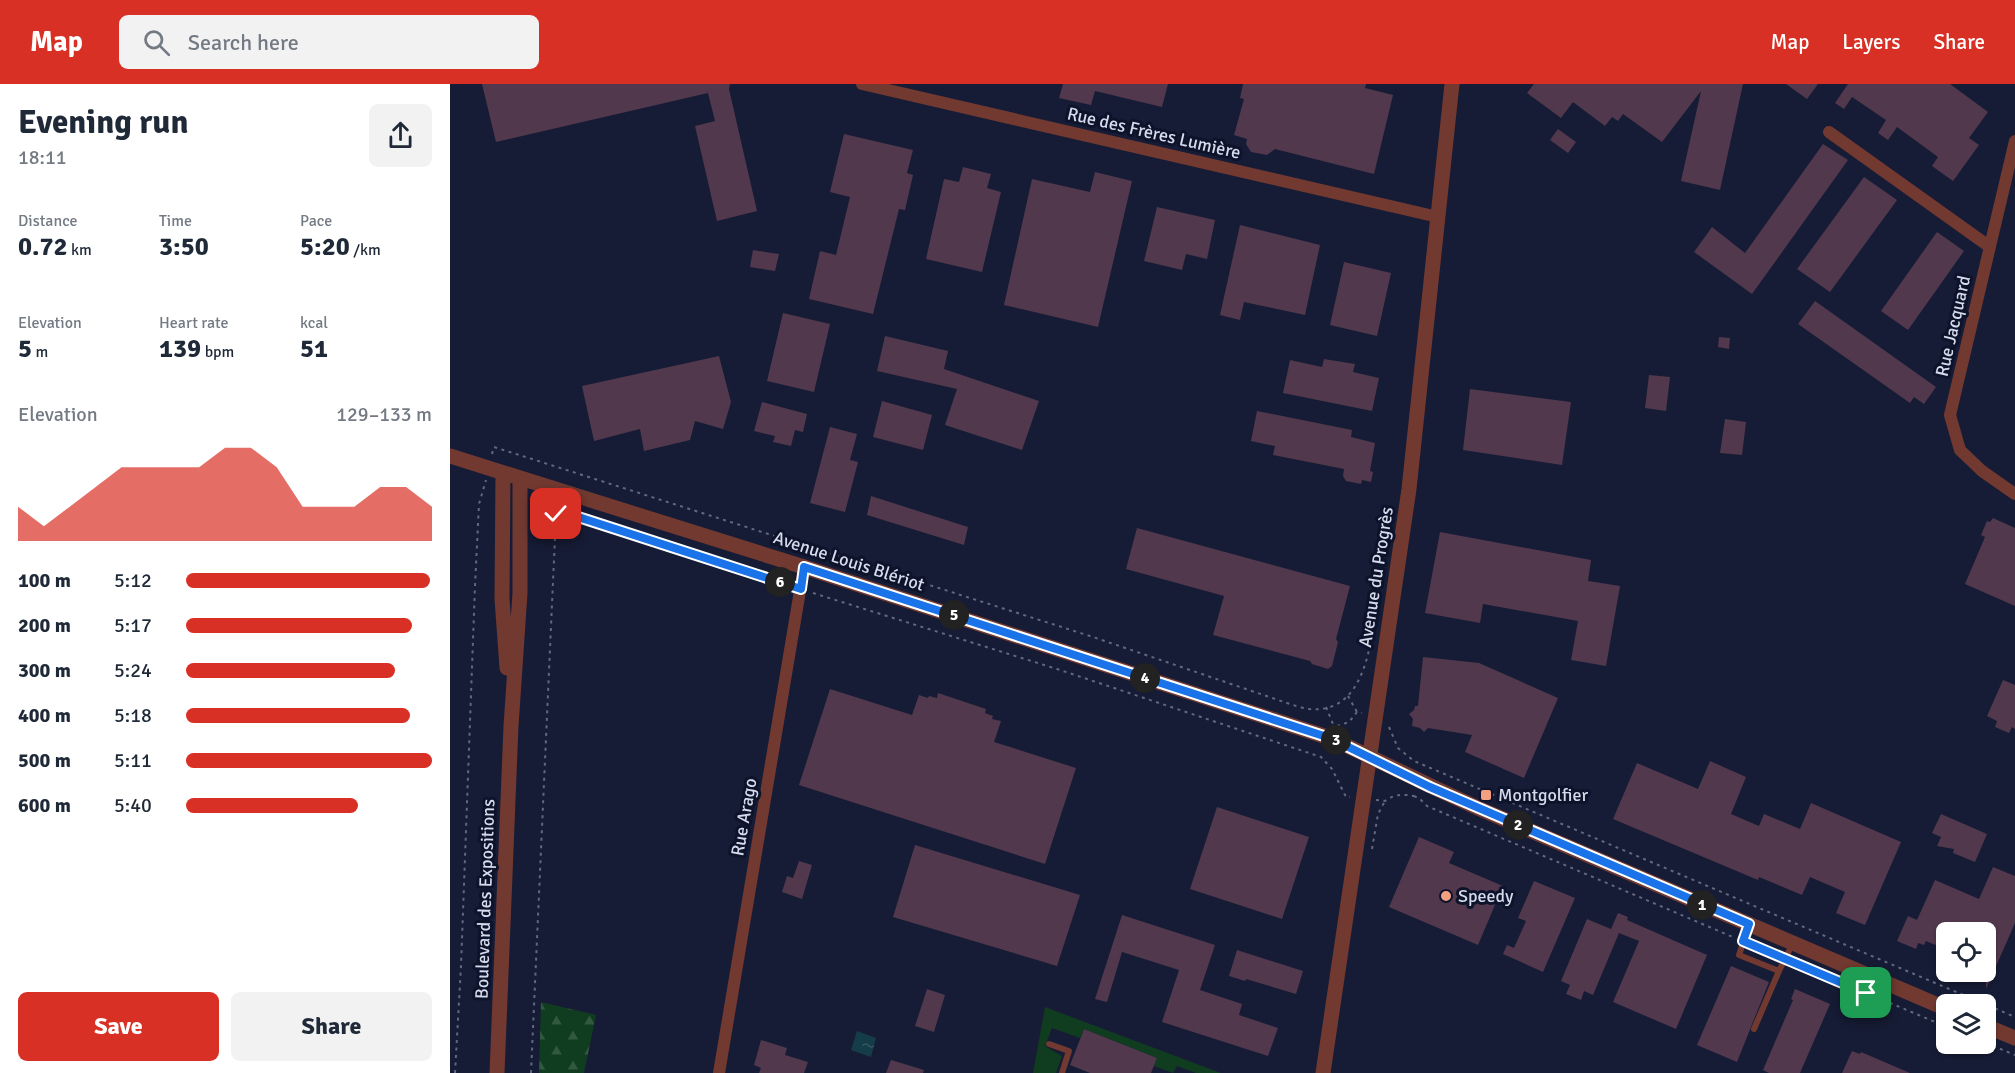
<!DOCTYPE html>
<meta charset="utf-8">
<style>
body{margin:0;font-family:Signika,sans-serif;background:#f2f2f3;color:#1f2937;height:100vh;display:flex;flex-direction:column;font-size:22px;white-space:nowrap}
*{box-sizing:border-box;margin:0}
p{font-size:20px;color:#747a83}
.icon{flex:none;width:33px;height:33px;fill:none;stroke:currentColor;stroke-width:2;stroke-linecap:round;stroke-linejoin:round}
.map{position:relative;flex:1;overflow:hidden}
.drawer{display:flex;flex-direction:column;background:#fff;width:450px}
.drawer>*{flex:none}
.buttons{position:absolute;left:1486px;top:838px;display:grid;gap:12px}
.buttons a{display:grid;place-items:center;width:60px;height:60px;border-radius:9px;background:#fff;box-shadow:0 2px 4px #0004;font-size:30px}
.pin{position:absolute;display:grid;place-items:center;width:51px;height:51px;color:#fff;margin:-26px;border-radius:12px;box-shadow:0 3px 9px #0006}
.km{position:absolute;width:30px;height:30px;margin:-15px;border-radius:50%;background:#222;color:#fff;font-size:16px;line-height:30px;text-align:center}
.round{display:grid;place-items:center;flex:none;width:63px;height:63px;border-radius:9px;background:#f2f2f3}
.head{display:flex;align-items:center;justify-content:space-between;height:102px;padding:0 18px}
h1{font-size:33px;font-weight:700;line-height:45px}
.stats{display:grid;grid-template-columns:repeat(3,1fr);gap:9px;height:102px;padding:6px 18px}
.stats div{display:grid;align-content:center}
.stats b{font-size:26px;font-weight:700}
.stats small{font-size:16px;font-weight:400}
.stats p{font-size:16px}
.chart{height:168px;padding:12px 18px}
.chart p{display:flex;justify-content:space-between}
.chart svg{width:100%;height:108px;margin-top:6px;fill:#d93025;opacity:.7}
.action{display:flex;gap:12px;margin-top:auto;padding:12px 18px}
.action a{flex:1;height:69px;border-radius:9px;background:#d93025;color:#fff;font-size:24px;font-weight:700;line-height:69px;text-align:center}
.action a+a{background:#f2f2f3;color:#1f2937}
ul{padding:0 18px;list-style:none;font-size:20px}
li{display:grid;grid-template-columns:96px 72px 1fr;align-items:center;height:45px}
li i{height:15px;border-radius:8px;background:#d93025}
header{display:flex;align-items:center;gap:36px;box-sizing:border-box;height:84px;padding:0 30px;background:#d93025;color:#fff}
header strong{font-size:28px}
nav{display:flex;gap:33px;margin-inline-start:auto;font-size:21px}
.search{width:420px;height:54px;background:#f2f2f3;display:flex;align-items:center;gap:15px;box-sizing:border-box;padding:0 21px;border-radius:9px;color:#747a83;font-size:22px}
main{display:flex;flex:1;min-height:0}
.map>svg:first-child{display:block}
.grass{fill:#103c1f}
.forest{fill:url(#forest-firs)}
.water{fill:url(#water-ripples)}
.building{fill:#51384d}
.lines{fill:none;stroke-linecap:round;stroke-linejoin:round}
.path{stroke:#62687e;stroke-width:2;stroke-dasharray:3 4.5;stroke-linecap:butt}
.service{stroke:#723931;stroke-width:6}
.minor{stroke:#723931;stroke-width:12}
.tertiary{stroke:#723931;stroke-width:15}
.route-casing{stroke:#fff;stroke-width:12}
.route{stroke:#1a73e8;stroke-width:8}
.poi-dot{fill:#f2a080;stroke:#0d132b;stroke-width:2}
.labels{text-anchor:middle;dominant-baseline:central;stroke-width:6;stroke-linejoin:round;paint-order:stroke}
.street-label{font-size:18px;fill:#d5dbec;stroke:#0d132b}
.poi-label{font-size:18px;fill:#d5dbec;stroke:#0d132b;text-anchor:start}
</style>
<header>
<strong>Map</strong>
<div class="search"><svg class="icon" aria-label="search" viewBox="0 0 24 24"><circle cx="10" cy="10" r="6"/><path d="M15 15l6 6"/></svg>Search here</div>
<nav><a>Map</a><a>Layers</a><a>Share</a></nav>
</header>
<main>
<section class="drawer">
<div class="head"><div><h1>Evening run</h1><p>18:11</p></div><a class="round"><svg class="icon" aria-label="share" viewBox="0 0 24 24"><path d="M12 15V3M7 8l5-5 5 5M5 13v7h14v-7"/></svg></a></div>
<div class="stats">
<div><p>Distance</p><b>0.72<small> km</small></b></div>
<div><p>Time</p><b>3:50</b></div>
<div><p>Pace</p><b>5:20<small> /km</small></b></div>
</div>
<div class="stats">
<div><p>Elevation</p><b>5<small> m</small></b></div>
<div><p>Heart rate</p><b>139<small> bpm</small></b></div>
<div><p>kcal</p><b>51</b></div>
</div>
<div class="chart"><p><span>Elevation</span>129–133 m</p>
<svg viewBox="0 0 160 44" preserveAspectRatio="none"><path d="M0 44V30L10 38L20 30L30 22L40 14L50 14L60 14L70 14L80 6L90 6L100 14L110 30L120 30L130 30L140 22L150 22L160 30V44z"/></svg>
</div>
<ul>
<li><b>100 m</b>5:12<i style="width:99%"></i></li>
<li><b>200 m</b>5:17<i style="width:92%"></i></li>
<li><b>300 m</b>5:24<i style="width:85%"></i></li>
<li><b>400 m</b>5:18<i style="width:91%"></i></li>
<li><b>500 m</b>5:11<i style="width:100%"></i></li>
<li><b>600 m</b>5:40<i style="width:70%"></i></li>
</ul>
<div class="action"><a>Save</a><a>Share</a></div>
</section>
<div class="map">
<svg width="1565" height="989" viewBox="0 0 1565 989">
<defs>
<pattern id="forest-firs" width="22" height="20" patternUnits="userSpaceOnUse" patternTransform="scale(1.5)"><rect width="22" height="20" fill="#103c1f"/><path d="M5 1l3.5 6h-7zM16 11l3.5 6h-7z" fill="#325840"/></pattern>
<pattern id="water-ripples" width="26" height="14" patternUnits="userSpaceOnUse" patternTransform="scale(1.5)"><rect width="26" height="14" fill="#143d49"/><path d="M2 4q2-2 4 0t4 0M15 11q2-2 4 0t4 0" fill="none" stroke="#355863"/></pattern>
</defs>
<rect width="100%" height="100%" fill="#161c35"/>
<path class="grass" d="M 595,923 L 771,989 L 746,989 L 727,982 L 723,989 L 704,982 L 707,974 L 634,945 L 630,954 L 602,944 L 595,962 L 612,972 L 606,989 L 583,989 Z"/>
<path class="forest" d="M 91,918 L 146,931 L 134,989 L 89,989 Z"/>
<path class="water" d="M 407,947 L 426,954 L 421,973 L 401,966 Z"/>
<path class="building" d="M 32,0 L 280,0 L 279,5 L 307,127 L 267,137 L 245,42 L 265,37 L 258,9 L 46,58 Z
M 613,0 L 718,0 L 712,23 L 645,7 L 641,21 L 609,14 Z
M 793,0 L 916,0 L 915,4 L 943,11 L 924,90 L 825,65 L 817,71 L 801,68 L 796,60 L 797,55 L 784,51 L 794,15 L 790,14 Z
M 1084,0 L 1293,0 L 1270,106 L 1231,97 L 1251,7 L 1212,58 L 1173,30 L 1168,37 L 1162,33 L 1155,42 L 1123,18 L 1111,34 L 1077,9 Z
M 1336,0 L 1368,0 L 1357,15 Z
M 1398,0 L 1500,0 L 1538,28 L 1519,54 L 1529,61 L 1503,97 L 1482,82 L 1488,73 L 1447,43 L 1438,56 L 1428,49 L 1436,36 L 1402,13 L 1394,25 L 1385,19 Z
M 1108,45 L 1126,58 L 1118,69 L 1100,56 Z
M 394,50 L 463,66 L 457,89 L 463,91 L 455,126 L 449,125 L 423,230 L 359,215 L 370,167 L 386,171 L 400,113 L 380,108 Z
M 1373,60 L 1398,76 L 1302,210 L 1244,168 L 1262,143 L 1295,169 Z
M 513,83 L 541,90 L 537,104 L 551,108 L 532,188 L 476,175 L 494,95 L 509,98 Z
M 645,88 L 682,97 L 648,243 L 554,221 L 582,95 L 640,108 Z
M 1414,93 L 1447,116 L 1380,208 L 1347,185 Z
M 707,123 L 765,136 L 757,175 L 736,170 L 732,186 L 694,177 Z
M 790,141 L 870,161 L 855,231 L 794,218 L 790,236 L 770,231 Z
M 1487,148 L 1514,167 L 1458,246 L 1431,227 Z
M 303,166 L 329,170 L 325,187 L 300,183 Z
M 894,178 L 941,189 L 927,252 L 880,241 Z
M 1365,217 L 1486,303 L 1474,320 L 1464,313 L 1460,319 L 1348,240 Z
M 333,229 L 380,240 L 364,308 L 317,297 Z
M 435,252 L 498,267 L 494,285 L 589,317 L 572,366 L 495,341 L 507,305 L 427,287 Z
M 1269,253 L 1280,254 L 1279,265 L 1268,263 Z
M 269,272 L 281,318 L 273,345 L 245,337 L 240,356 L 194,367 L 190,345 L 144,357 L 132,302 Z
M 874,275 L 905,280 L 903,288 L 929,294 L 922,327 L 833,309 L 840,276 L 872,283 Z
M 1199,291 L 1220,293 L 1216,327 L 1195,324 Z
M 1020,305 L 1121,318 L 1112,381 L 1013,366 Z
M 432,317 L 482,331 L 473,366 L 423,353 Z
M 312,318 L 357,330 L 353,348 L 345,346 L 341,362 L 323,358 L 325,352 L 304,347 Z
M 807,327 L 902,346 L 901,353 L 925,359 L 920,387 L 923,388 L 921,398 L 912,396 L 911,400 L 896,397 L 893,392 L 894,385 L 823,371 L 825,362 L 801,357 Z
M 1275,335 L 1296,338 L 1292,371 L 1270,369 Z
M 380,343 L 407,350 L 400,376 L 408,378 L 395,428 L 360,419 Z
M 421,412 L 518,443 L 514,461 L 417,431 Z
M 1543,434 L 1565,444 L 1565,522 L 1515,500 L 1535,453 L 1531,451 L 1537,437 L 1540,438 Z
M 687,444 L 900,502 L 886,555 L 888,558 L 882,582 L 878,585 L 862,580 L 860,577 L 763,551 L 774,512 L 676,485 Z
M 990,448 L 1141,476 L 1138,497 L 1170,502 L 1156,582 L 1121,576 L 1128,537 L 1033,520 L 1030,539 L 975,529 Z
M 973,573 L 1029,579 L 1108,614 L 1074,694 L 1015,668 L 1022,651 L 978,644 L 974,648 L 970,644 L 962,642 L 963,635 L 959,630 L 964,626 L 965,622 L 968,622 Z
M 1553,596 L 1565,601 L 1565,645 L 1562,643 L 1559,649 L 1545,643 L 1547,637 L 1537,632 Z
M 380,605 L 462,631 L 469,611 L 478,614 L 479,612 L 487,614 L 488,609 L 536,625 L 535,629 L 543,632 L 542,635 L 551,637 L 544,658 L 626,684 L 595,780 L 349,701 Z
M 1260,677 L 1296,693 L 1281,730 L 1309,742 L 1314,730 L 1350,745 L 1361,719 L 1451,758 L 1415,841 L 1386,829 L 1395,808 L 1360,793 L 1352,811 L 1309,793 L 1308,796 L 1163,735 L 1187,679 L 1248,705 Z
M 767,723 L 859,753 L 832,835 L 740,805 Z
M 1491,730 L 1537,750 L 1525,778 L 1503,769 L 1504,765 L 1487,762 L 1491,753 L 1482,749 Z
M 969,753 L 1004,768 L 999,779 L 1053,802 L 1028,861 L 939,823 Z
M 465,761 L 630,811 L 607,882 L 443,833 Z
M 349,777 L 362,781 L 352,815 L 332,808 L 337,792 L 343,794 Z
M 1543,783 L 1565,792 L 1565,839 L 1536,905 L 1536,849 L 1494,849 L 1488,862 L 1476,857 L 1474,861 L 1468,859 L 1466,865 L 1447,857 L 1458,832 L 1467,836 L 1485,796 L 1529,815 Z
M 1084,797 L 1125,814 L 1093,888 L 1053,870 L 1057,861 L 1064,864 L 1076,837 L 1068,834 Z
M 1168,829 L 1178,833 L 1177,836 L 1257,871 L 1226,945 L 1163,918 L 1189,857 L 1169,849 L 1143,911 L 1134,907 L 1131,916 L 1116,910 L 1120,901 L 1111,897 L 1137,835 L 1161,845 Z
M 672,831 L 765,861 L 750,906 L 792,920 L 789,931 L 828,944 L 818,972 L 712,938 L 729,886 L 672,868 L 657,918 L 645,915 Z
M 787,866 L 853,887 L 846,910 L 796,895 L 795,897 L 779,892 Z
M 1281,882 L 1319,898 L 1287,978 L 1247,961 Z
M 477,905 L 495,911 L 484,948 L 465,942 Z
M 1345,905 L 1380,920 L 1350,989 L 1319,989 L 1313,986 L 1343,916 L 1341,915 Z
M 634,945 L 707,974 L 701,989 L 640,989 L 620,981 Z
M 311,956 L 337,964 L 335,971 L 358,978 L 354,989 L 309,989 L 311,984 L 304,981 Z
M 1402,967 L 1410,970 L 1411,968 L 1460,989 L 1392,989 Z
M 441,976 L 474,986 L 473,989 L 436,989 Z"/>
<g class="lines">
<path class="path" d="M 42,370 L 44,363 L 640,552 L 840,620 C 846,622 853,624 859,625 C 920,631 922,547 928,506
M 85,431 L 119,430 L 338,501
M 363,509 L 607,585 L 871,673 L 882,685 L 896,713 L 900,713
M 898,612 L 907,628
M 876,623 L 883,640
M 887,642 L 899,638 L 907,628 L 912,629
M 939,643 L 948,664 L 964,677 L 1565,933
M 964,712 L 970,715 L 977,722 L 1285,854
M 926,716 L 935,717 C 945,710 952,710 964,712
M 922,765 L 928,730 L 935,717
M 1302,860 L 1327,871
M 1343,878 L 1497,943
M 1536,959 L 1565,971
M 5,989 L 11,882 L 25,502 L 29,420 L 36,396
M 81,989 L 106,431"/>
<path class="service" d="M 1299,841 L 1289,871 L 1329,887 L 1342,861
M 1304,945 L 1329,887
M 599,960 L 619,967 L 612,989"/>
<path class="minor" d="M 412,0 L 988,133
M 1379,48 L 1540,163
M 1565,57 L 1500,331 L 1510,366 L 1532,387 L 1565,410
M 269,989 L 354,483"/>
<path class="tertiary" d="M 0,372 L 354,483 L 880,654 C 930,677 979,702 1030,725 L 1497,925
M 53,389 L 52,515 L 57,584
M 1536,942 L 1565,954
M 47,989 L 61,642 L 70,509 L 70,394
M 873,989 L 959,405 L 1002,0"/>
</g>
<g class="lines">
<defs>
<path id="route" d="M 106,430 L 119,430 L 351,505 L 354,483 L 880,654 L 980,703 L 1299,840 L 1293,857 L 1416,909"/>
</defs>
<use href="#route" class="route-casing"/>
<use href="#route" class="route"/>
</g>
<g class="poi-dot">
<rect x="1030" y="705" width="12" height="12" rx="3"/>
<circle cx="996" cy="812" r="6"/>
</g>
<g class="labels">
<g class="street-label">
<text transform="translate(704 49) rotate(13)">Rue des Frères Lumière</text>
<text transform="translate(1503 242) rotate(-77)">Rue Jacquard</text>
<text transform="translate(399 477) rotate(18)">Avenue Louis Blériot</text>
<text transform="translate(926 493) rotate(-81)">Avenue du Progrès</text>
<text transform="translate(294 733) rotate(-80)">Rue Arago</text>
<text transform="translate(35 815) rotate(-88)">Boulevard des Expositions</text>
</g>
<g class="poi-label">
<text x="1048" y="711">Montgolfier</text>
<text x="1008" y="812">Speedy</text>
</g>
</g>
</svg>
<div class="buttons">
<a><svg class="icon" aria-label="locate" viewBox="0 0 24 24"><circle cx="12" cy="12" r="6"/><path d="M12 2v4M12 18v4M2 12h4M18 12h4"/></svg></a>
<a><svg class="icon" aria-label="layers" viewBox="0 0 24 24"><path d="M12 4l9 5-9 5-9-5zM3 14l9 5 9-5"/></svg></a>
</div>
<div class="pin" style="left:1416px;top:909px;background:#1e9e55"><svg class="icon" aria-label="arrive" viewBox="0 0 24 24"><path d="M6 21V4h12l-3 4 3 4H6"/></svg></div>
<div class="pin" style="left:106px;top:430px;background:#d93025"><svg class="icon" aria-label="check" viewBox="0 0 24 24"><path d="M5 12l5 5 9-10"/></svg></div>
<b class="km" style="left:1252px;top:821px">1</b>
<b class="km" style="left:1068px;top:741px">2</b>
<b class="km" style="left:886px;top:656px">3</b>
<b class="km" style="left:695px;top:594px">4</b>
<b class="km" style="left:504px;top:531px">5</b>
<b class="km" style="left:330px;top:498px">6</b>
</div>
</main>
